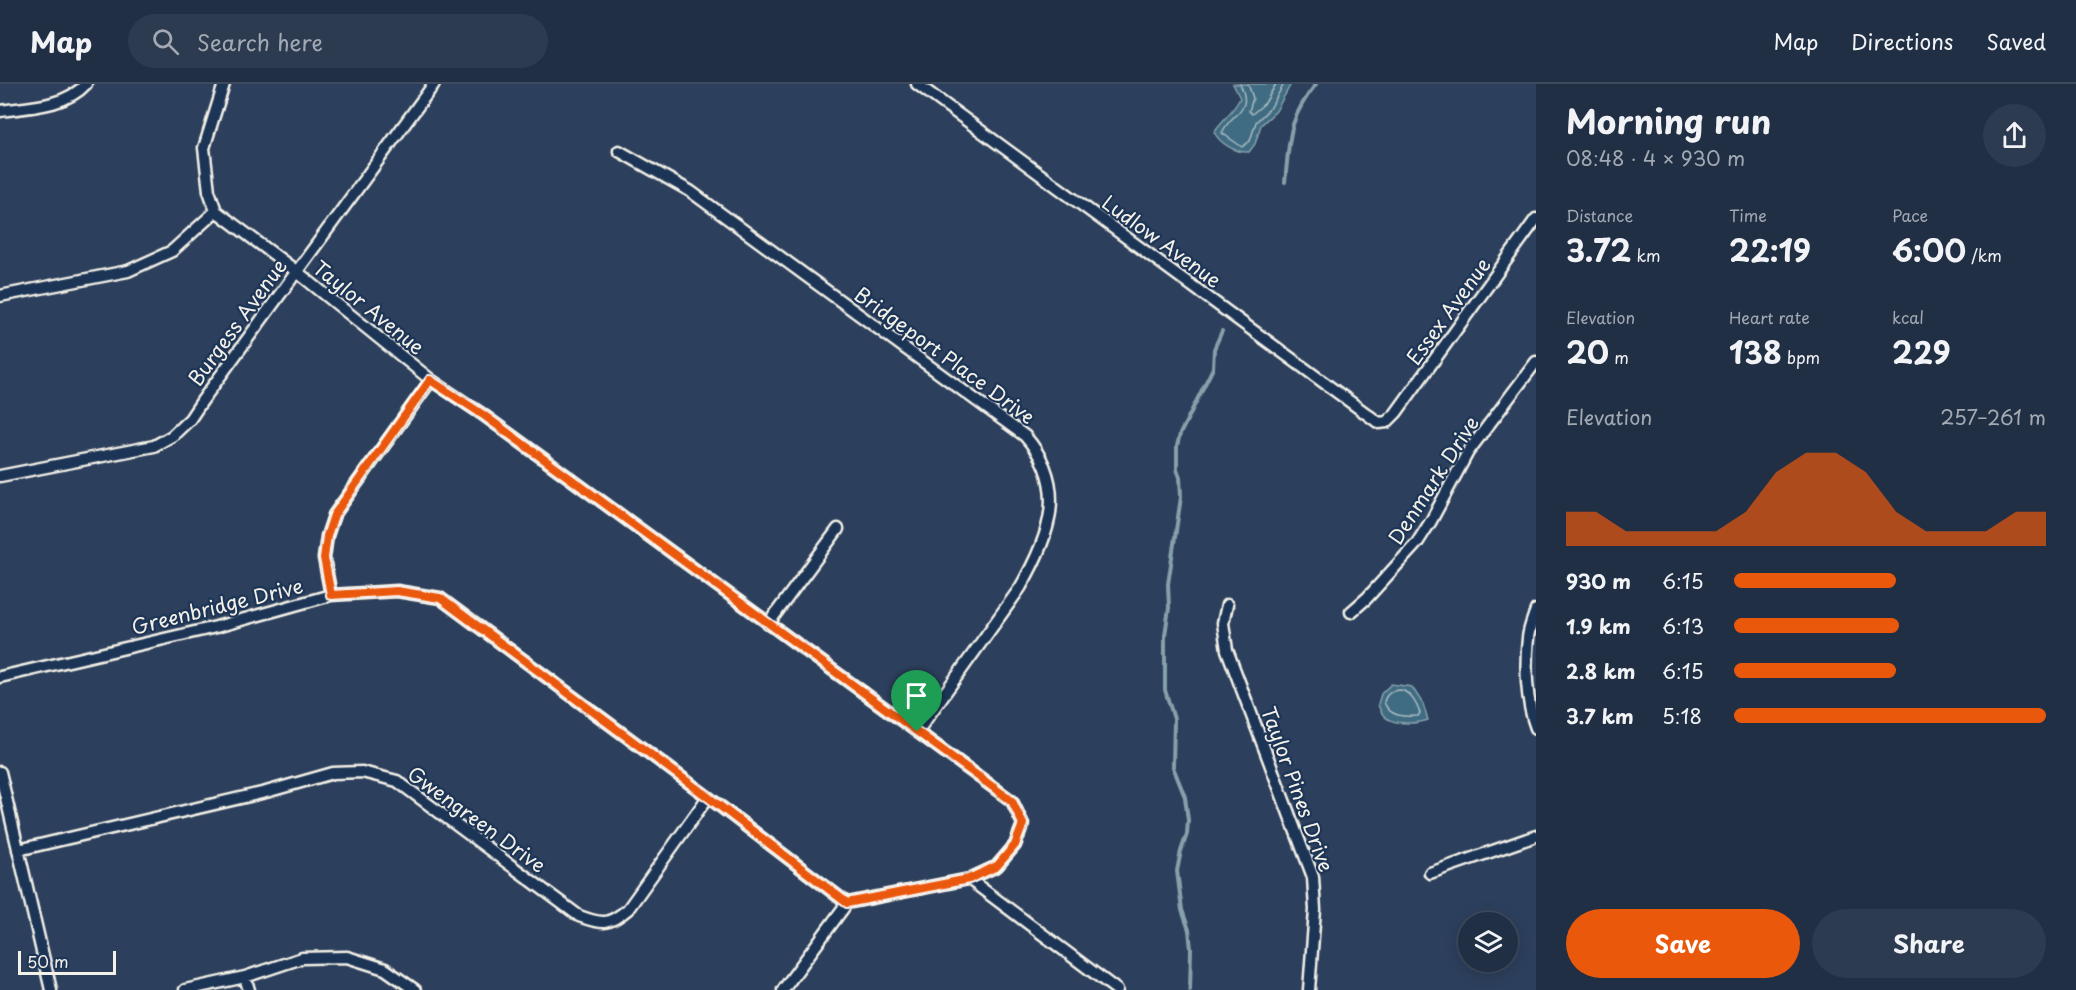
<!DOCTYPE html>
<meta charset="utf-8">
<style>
body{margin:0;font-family:"Playpen Sans",sans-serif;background:#2d3b50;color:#f1f3f6;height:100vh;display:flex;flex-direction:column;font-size:22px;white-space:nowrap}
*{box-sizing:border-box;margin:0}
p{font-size:20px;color:#a2a9b3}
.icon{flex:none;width:33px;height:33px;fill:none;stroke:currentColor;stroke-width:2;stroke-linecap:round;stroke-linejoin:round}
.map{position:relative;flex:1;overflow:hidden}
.drawer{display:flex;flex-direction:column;background:#212f45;width:540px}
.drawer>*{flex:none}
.controls{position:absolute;left:1458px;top:828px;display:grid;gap:12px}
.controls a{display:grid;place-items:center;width:60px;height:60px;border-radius:50%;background:#212f45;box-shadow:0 3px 15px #0003,0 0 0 2px #3e4a5e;font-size:30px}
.scale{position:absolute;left:18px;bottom:15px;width:98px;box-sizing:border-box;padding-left:6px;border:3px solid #f4f1e8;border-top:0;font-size:16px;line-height:21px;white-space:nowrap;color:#f4f1e8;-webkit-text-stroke:4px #1d3557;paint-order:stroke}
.pin{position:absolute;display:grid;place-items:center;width:51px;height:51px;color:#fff;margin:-62px -26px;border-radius:50% 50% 50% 0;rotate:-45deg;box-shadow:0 0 6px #0007}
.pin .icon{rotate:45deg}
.round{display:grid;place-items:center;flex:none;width:63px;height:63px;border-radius:32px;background:#2d3b50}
.overview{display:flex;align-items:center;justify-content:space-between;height:102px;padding:0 30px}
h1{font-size:33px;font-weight:700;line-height:45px}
.stats{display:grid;grid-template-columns:repeat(3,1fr);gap:9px;height:102px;padding:6px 30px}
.stats div{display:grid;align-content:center}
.stats b{font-size:30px;font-weight:700}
.stats small{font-size:16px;font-weight:400}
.stats p{font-size:16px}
.chart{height:168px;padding:12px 30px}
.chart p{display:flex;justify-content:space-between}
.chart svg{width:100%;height:108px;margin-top:6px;fill:#ea580c;opacity:.7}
.action{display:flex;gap:12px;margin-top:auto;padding:12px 30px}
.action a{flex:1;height:69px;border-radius:36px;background:#ea580c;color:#fff;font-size:24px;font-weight:700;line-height:69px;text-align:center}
.action a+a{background:#2d3b50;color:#f1f3f6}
ul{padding:0 30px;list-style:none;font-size:20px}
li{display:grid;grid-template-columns:96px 72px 1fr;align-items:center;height:45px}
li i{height:15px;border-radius:8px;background:#ea580c}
header{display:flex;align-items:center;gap:36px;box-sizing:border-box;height:84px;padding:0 30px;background:#212f45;border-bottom:2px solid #3e4a5e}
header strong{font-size:28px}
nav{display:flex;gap:33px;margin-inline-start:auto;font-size:21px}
.search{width:420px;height:54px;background:#2d3b50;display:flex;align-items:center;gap:15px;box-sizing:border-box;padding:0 21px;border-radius:33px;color:#a2a9b3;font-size:22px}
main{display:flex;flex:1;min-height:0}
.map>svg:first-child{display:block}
.water{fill:#3f6c83;stroke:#87a1ab;stroke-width:1.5}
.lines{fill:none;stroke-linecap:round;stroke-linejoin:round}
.shore{stroke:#acbcc0;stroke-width:1.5}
.stream{stroke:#87a1ab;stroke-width:4}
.minor-casing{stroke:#f4f1e8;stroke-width:15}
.minor{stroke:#1d3557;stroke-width:10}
.route-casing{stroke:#fff;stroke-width:12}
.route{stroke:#ea580c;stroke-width:8}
.labels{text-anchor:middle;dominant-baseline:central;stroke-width:4.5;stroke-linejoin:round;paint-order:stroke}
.street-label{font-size:20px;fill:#f4f1e8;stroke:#1d3557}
</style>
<header>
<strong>Map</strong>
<div class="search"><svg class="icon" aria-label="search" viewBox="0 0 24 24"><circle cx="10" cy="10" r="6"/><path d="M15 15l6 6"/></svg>Search here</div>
<nav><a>Map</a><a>Directions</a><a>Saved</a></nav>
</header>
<main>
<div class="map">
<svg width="1536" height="906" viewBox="0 0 1536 906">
<rect width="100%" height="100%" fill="#2c3f5c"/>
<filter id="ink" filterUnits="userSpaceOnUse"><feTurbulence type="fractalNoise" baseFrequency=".0167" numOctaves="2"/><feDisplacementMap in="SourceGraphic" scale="12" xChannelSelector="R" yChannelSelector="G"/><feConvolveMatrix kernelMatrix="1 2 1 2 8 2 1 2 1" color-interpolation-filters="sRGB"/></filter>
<g filter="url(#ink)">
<path class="water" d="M 1233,0 L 1291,0 L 1276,27 L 1261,41 L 1255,60 L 1249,68 C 1236,69 1220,60 1214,48 C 1222,36 1234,27 1240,14 Z
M 1391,600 L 1412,603 L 1423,620 L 1428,636 C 1417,640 1394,641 1385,633 C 1381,629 1379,624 1378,620 L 1381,610 Z"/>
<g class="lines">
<path class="shore" d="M 1240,0 C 1254,29 1232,26 1222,49 L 1242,63 L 1250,57 L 1256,38 L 1271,23 L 1284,0
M 1248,0 L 1253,14 L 1249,27 L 1252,30 L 1265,19 L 1276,0
M 1401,606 C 1411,609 1416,619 1420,629 L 1418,632 C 1405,633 1389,633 1384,618 C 1386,609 1392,606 1401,606 Z"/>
<path class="stream" d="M 1285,98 C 1290,53 1287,37 1316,0
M 1190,906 L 1191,865 L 1189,846 L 1182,826 L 1177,787 L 1181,767 L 1187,750 L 1188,736 L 1185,713 L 1173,683 L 1174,635 L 1165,606 L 1165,551 L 1169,524 L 1168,500 L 1181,413 L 1180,393 L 1177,385 L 1177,362 L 1180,350 L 1213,284 L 1214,265 L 1222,247"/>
<defs>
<path id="minor" d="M 224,0 L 204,64 L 209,107 L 216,127 L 296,187 L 431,296 L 482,330 L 1012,717 L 1023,740 L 1015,761 L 997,782 L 969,795 L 1117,906
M 917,0 L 1379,339 L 1387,338 L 1396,329 L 1536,135
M 0,27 C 29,23 65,23 86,0
M 619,67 L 690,107 L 1025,352 C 1069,402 1050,452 1020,504 L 917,648
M 0,212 L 128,187 L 172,167 L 216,127
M 0,392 L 154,362 L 172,352 L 190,335 L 202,317 L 434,0
M 331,511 L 324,474 L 327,452 L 334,431 L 431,296
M 1227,521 L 1223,539 L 1227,566 L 1313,793 L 1315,826 L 1309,906
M 1536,526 C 1533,535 1529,544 1528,554 C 1525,581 1526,618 1536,644
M 1351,528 L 1367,514 L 1417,459 L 1431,437 L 1468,368 L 1536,278
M 768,540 L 838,445
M 0,593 L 216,543 L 331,511 L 397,507 L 440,514 L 708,713 L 847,819
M 0,688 L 51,906
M 18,766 L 266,708 L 333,689 L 362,688 L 397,697 L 579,832 C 603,841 609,841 628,825 L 708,713
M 1430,789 L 1536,752
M 245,893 L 249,906
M 185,906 L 245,893 L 302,874 L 347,873 L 385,885 L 415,906
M 783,906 L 847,819 L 969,795"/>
</defs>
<use href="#minor" class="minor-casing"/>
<use href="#minor" class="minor"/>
</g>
</g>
<g class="lines" filter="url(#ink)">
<defs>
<path id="route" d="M 430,296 L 482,330 L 1012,717 L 1023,740 L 1015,761 L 997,782 L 969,795 L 847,819 L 708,713 L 440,514 L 397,507 L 331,511 L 324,474 L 327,452 L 334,431 Z"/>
</defs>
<use href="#route" class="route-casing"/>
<use href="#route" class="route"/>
</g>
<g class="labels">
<g class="street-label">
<text transform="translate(1162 157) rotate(36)">Ludlow Avenue</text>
<text transform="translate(369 223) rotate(39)">Taylor Avenue</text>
<text transform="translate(1448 227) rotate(-54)">Essex Avenue</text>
<text transform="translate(237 238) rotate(-54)">Burgess Avenue</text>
<text transform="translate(945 271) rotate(36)">Bridgeport Place Drive</text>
<text transform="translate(1433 396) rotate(-57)">Denmark Drive</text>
<text transform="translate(217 522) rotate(-14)">Greenbridge Drive</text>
<text transform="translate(1298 705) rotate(70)">Taylor Pines Drive</text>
<text transform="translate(477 735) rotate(36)">Gwengreen Drive</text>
</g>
</g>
</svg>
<div class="controls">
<a><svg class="icon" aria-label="layers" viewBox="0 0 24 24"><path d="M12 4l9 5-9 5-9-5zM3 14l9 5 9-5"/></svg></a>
</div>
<div class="scale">50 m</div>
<div class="pin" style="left:917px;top:648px;background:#1e9e55"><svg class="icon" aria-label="arrive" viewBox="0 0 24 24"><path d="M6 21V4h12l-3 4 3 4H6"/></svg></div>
</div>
<section class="drawer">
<div class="overview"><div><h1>Morning run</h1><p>08:48 · 4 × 930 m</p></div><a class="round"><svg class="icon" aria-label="share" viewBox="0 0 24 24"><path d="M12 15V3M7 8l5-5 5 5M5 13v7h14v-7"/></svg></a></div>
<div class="stats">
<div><p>Distance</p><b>3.72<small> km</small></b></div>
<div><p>Time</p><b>22:19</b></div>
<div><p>Pace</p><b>6:00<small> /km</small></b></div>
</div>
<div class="stats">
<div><p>Elevation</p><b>20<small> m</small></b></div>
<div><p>Heart rate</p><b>138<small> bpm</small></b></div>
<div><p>kcal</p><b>229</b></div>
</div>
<div class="chart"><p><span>Elevation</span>257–261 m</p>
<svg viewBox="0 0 160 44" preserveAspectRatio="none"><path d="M0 44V30L10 30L20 38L30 38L40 38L50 38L60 30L70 14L80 6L90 6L100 14L110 30L120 38L130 38L140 38L150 30L160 30V44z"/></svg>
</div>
<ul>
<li><b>930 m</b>6:15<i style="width:52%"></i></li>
<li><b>1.9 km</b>6:13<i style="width:53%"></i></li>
<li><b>2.8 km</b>6:15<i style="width:52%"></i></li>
<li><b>3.7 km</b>5:18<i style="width:100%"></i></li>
</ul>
<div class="action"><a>Save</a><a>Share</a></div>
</section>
</main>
